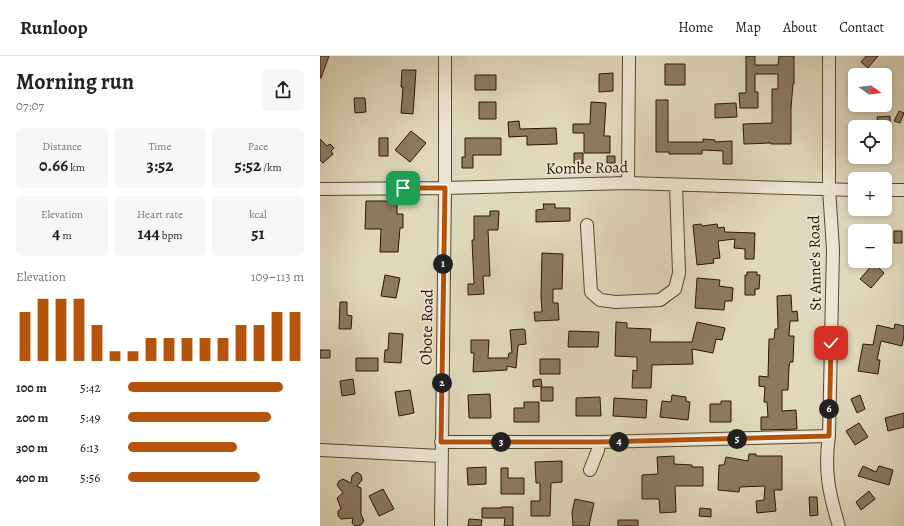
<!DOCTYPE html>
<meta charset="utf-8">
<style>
body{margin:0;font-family:Alegreya,serif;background:#f6f6f6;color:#202124;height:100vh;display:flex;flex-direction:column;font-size:15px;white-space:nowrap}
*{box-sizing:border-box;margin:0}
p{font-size:13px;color:#757577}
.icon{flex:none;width:22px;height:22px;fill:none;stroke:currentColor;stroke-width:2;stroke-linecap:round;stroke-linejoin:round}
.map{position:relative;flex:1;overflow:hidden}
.panel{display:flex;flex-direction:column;background:#fff;width:320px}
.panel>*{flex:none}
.needle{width:26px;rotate:105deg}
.buttons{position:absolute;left:528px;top:12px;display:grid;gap:8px}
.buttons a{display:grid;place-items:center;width:44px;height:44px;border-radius:6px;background:#fff;box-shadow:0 2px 6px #0003;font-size:20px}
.pin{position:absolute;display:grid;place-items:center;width:34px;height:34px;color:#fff;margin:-17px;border-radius:8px;box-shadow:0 2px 6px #0006}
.km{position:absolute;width:20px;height:20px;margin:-10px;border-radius:50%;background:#222;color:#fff;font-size:11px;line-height:20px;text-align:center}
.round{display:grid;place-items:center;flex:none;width:42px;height:42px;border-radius:6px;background:#f6f6f6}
.overview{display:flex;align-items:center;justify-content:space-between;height:68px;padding:0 16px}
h1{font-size:22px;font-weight:600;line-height:30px}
.metrics{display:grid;grid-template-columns:repeat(3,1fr);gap:6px;height:68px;padding:4px 16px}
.metrics div{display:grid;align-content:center;border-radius:6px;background:#f6f6f6;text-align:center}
.metrics b{font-size:17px;font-weight:600}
.metrics small{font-size:11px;font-weight:400}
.metrics p{font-size:11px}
.chart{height:112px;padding:8px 16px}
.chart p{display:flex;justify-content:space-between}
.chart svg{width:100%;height:72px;margin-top:4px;stroke:#b45309;stroke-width:6}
ul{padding:0 16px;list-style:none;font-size:13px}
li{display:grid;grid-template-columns:64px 48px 1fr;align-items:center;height:30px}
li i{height:10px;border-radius:5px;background:#b45309}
header{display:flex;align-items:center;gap:24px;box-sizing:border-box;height:56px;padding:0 20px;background:#fff;border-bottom:1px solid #e0e0e0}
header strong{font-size:19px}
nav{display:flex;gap:22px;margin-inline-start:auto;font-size:14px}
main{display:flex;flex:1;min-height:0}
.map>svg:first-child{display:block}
.building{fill:#8b7a62;stroke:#2e1500}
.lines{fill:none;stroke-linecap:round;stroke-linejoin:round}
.minor-casing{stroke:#5a462f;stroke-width:14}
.minor{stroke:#ebe6d3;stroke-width:12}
.route-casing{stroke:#fff;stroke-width:8}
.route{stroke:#b45309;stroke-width:5}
.labels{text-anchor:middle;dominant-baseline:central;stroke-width:3.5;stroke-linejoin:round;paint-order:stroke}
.street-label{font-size:16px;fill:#2e1500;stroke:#ebe6d3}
</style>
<header>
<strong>Runloop</strong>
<nav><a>Home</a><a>Map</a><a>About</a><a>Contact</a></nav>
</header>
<main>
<section class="panel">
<div class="overview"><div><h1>Morning run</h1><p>07:07</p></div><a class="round"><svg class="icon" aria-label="share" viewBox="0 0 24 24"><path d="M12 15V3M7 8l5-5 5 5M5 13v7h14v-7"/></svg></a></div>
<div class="metrics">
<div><p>Distance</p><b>0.66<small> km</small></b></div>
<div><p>Time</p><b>3:52</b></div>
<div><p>Pace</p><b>5:52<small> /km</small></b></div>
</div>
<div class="metrics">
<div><p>Elevation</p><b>4<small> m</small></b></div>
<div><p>Heart rate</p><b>144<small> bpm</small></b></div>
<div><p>kcal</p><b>51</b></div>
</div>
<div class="chart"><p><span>Elevation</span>109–113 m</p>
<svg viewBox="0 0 160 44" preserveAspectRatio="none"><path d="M5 44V14M15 44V6M25 44V6M35 44V6M45 44V22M55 44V38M65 44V38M75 44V30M85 44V30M95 44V30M105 44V30M115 44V30M125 44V22M135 44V22M145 44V14M155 44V14"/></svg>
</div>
<ul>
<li><b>100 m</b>5:42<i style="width:88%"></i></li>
<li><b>200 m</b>5:49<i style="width:81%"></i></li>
<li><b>300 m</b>6:13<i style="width:62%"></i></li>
<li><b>400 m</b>5:56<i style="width:75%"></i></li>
</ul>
</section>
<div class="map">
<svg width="584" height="470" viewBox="0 0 584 470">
<rect width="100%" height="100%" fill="#e0d8bc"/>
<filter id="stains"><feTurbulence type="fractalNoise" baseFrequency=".005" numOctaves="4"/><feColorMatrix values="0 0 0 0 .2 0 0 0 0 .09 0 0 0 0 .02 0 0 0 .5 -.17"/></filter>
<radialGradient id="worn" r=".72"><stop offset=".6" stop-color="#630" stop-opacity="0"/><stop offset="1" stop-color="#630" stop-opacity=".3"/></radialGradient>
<path class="building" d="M 0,0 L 9,0 L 1,22 L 0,22 Z
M 426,0 L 435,0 L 435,9 L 458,9 L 459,0 L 474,0 L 474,28 L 473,28 L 471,52 L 471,88 L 451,88 L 451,87 L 424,88 L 423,68 L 452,67 L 452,33 L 458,33 L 458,18 L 435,18 L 435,36 L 438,36 L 438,52 L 420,52 L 419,37 L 426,37 Z
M 546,0 L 558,0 L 548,12 L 541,6 Z
M 345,8 L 365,8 L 365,29 L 345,29 Z
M 82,14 L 96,14 L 93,58 L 81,57 L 83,31 L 81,31 Z
M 293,17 L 293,35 L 279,36 L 279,18 Z
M 155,19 L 176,19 L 176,34 L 155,34 Z
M 34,42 L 45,42 L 46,56 L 35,57 Z
M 336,44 L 348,44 L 348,86 L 383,86 L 383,83 L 395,84 L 395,86 L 412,85 L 412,108 L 403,108 L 403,95 L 382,94 L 382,98 L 349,98 L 349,96 L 336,96 Z
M 159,46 L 176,46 L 176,63 L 159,63 Z
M 271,46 L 286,47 L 284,80 L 290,80 L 290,97 L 264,97 L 264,77 L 253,77 L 253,68 L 270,68 Z
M 416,47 L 417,61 L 395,62 L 395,48 Z
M 579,55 L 584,57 L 580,67 L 574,65 Z
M 570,60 L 570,66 L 558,67 L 557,61 Z
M 199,65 L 200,73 L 236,72 L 237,88 L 207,89 L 207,80 L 189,81 L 188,66 Z
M 91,75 L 106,87 L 90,106 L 75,94 Z
M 59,82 L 68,82 L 68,100 L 59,100 Z
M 145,82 L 181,82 L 181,99 L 153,99 L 153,112 L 142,112 L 142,101 L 145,101 Z
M 0,83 L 7,90 L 10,88 L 14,92 L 11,95 L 13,98 L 3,107 L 0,104 Z
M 254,97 L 263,97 L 263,108 L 254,107 Z
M 287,100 L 295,100 L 295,107 L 287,107 Z
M 46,145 L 77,145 L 77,158 L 83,158 L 83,172 L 80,172 L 78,196 L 60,196 L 61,173 L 45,173 Z
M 223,148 L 235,148 L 235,152 L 250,152 L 250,165 L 216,166 L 216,154 L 224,153 Z
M 170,155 L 179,155 L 178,174 L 168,174 L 170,220 L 163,220 L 164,238 L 148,239 L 148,228 L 154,228 L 152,184 L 154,184 L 154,160 L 170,160 Z
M 381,168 L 382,170 L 397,168 L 398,172 L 404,171 L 405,176 L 435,177 L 434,203 L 425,203 L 425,193 L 414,192 L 415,183 L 398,185 L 400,202 L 393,203 L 394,207 L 377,209 L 373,169 Z
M 574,175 L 582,175 L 582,187 L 574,187 Z
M 222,197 L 243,198 L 242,233 L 233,233 L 233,247 L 238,247 L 239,264 L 215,265 L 214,256 L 222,256 L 221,241 Z
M 554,207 L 564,217 L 551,232 L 540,223 Z
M 427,216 L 437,216 L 437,219 L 440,219 L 439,233 L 435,233 L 435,239 L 425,239 L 425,219 L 427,219 Z
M 65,219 L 80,222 L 76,242 L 61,240 Z
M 377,222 L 400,224 L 399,230 L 413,232 L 412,245 L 405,245 L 404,254 L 375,252 Z
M 471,239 L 472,256 L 477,255 L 478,265 L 470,265 L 469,280 L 474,280 L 473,306 L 470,306 L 469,311 L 468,334 L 462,334 L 462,355 L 476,354 L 477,373 L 441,374 L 441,361 L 448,361 L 447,346 L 444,346 L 445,331 L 439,330 L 439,320 L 448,321 L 449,283 L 454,283 L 455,273 L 458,273 L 457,240 Z
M 20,246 L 27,246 L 27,259 L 32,260 L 31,273 L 19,273 Z
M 296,266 L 307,267 L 307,272 L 331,273 L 330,286 L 372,286 L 377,266 L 405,272 L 402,284 L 396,283 L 393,297 L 372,293 L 373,308 L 332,309 L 331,332 L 312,332 L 313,314 L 317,315 L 317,301 L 295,300 Z
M 575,268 L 584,270 L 584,279 L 582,290 L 561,285 L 557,304 L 560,304 L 558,318 L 538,315 L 543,288 L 553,289 L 557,269 L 574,273 Z
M 203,273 L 205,274 L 206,288 L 198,289 L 196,312 L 187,310 L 187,314 L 153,316 L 154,297 L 151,297 L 151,284 L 169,284 L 168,302 L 188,302 L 189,297 L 192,297 L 190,274 Z
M 249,275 L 279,276 L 278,291 L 248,291 Z
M 69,277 L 83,278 L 81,307 L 64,306 L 65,294 L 68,294 Z
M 0,294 L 10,294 L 10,302 L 0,302 Z
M 36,302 L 58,302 L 58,315 L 36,315 Z
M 220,303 L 240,303 L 240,318 L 220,318 Z
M 33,323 L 35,338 L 22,340 L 20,325 Z
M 221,323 L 222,330 L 213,331 L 213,324 Z
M 221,331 L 233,331 L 233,345 L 221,345 Z
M 90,334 L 94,357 L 79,360 L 75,336 Z
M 170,338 L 171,362 L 149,362 L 148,339 Z
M 352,339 L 366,341 L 366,345 L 370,346 L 368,364 L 340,361 L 342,345 L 351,346 Z
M 540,339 L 545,353 L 537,357 L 531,343 Z
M 280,341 L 281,360 L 256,360 L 256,342 Z
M 294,342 L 327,344 L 326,362 L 293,360 Z
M 401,345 L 411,345 L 411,366 L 390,366 L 390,348 L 401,348 Z
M 204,346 L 219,346 L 219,366 L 194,366 L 194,352 L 204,352 Z
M 584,357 L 584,371 L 568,375 L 565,362 Z
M 539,367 L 548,381 L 535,389 L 526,375 Z
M 429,398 L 436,398 L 436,400 L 462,400 L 462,434 L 454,434 L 456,455 L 437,457 L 436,445 L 444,444 L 445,430 L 420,431 L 419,436 L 398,434 L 399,409 L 404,409 L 406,401 L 428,405 Z
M 354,400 L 354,408 L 372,409 L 372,411 L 383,411 L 383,430 L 355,430 L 356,456 L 340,457 L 339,443 L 322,443 L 322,419 L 338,418 L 337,401 Z
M 242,405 L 242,426 L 231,427 L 230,460 L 211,460 L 211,445 L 220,445 L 220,427 L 216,427 L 215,406 Z
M 543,410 L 556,416 L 559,410 L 573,414 L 569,429 L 538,420 Z
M 166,411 L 166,428 L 148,429 L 147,412 Z
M 181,412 L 188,412 L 188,422 L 204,422 L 204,438 L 181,438 Z
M 37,416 L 41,419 L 42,424 L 37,430 L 41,432 L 41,458 L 44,465 L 41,469 L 35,470 L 32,467 L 33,462 L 21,463 L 18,460 L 18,455 L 21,453 L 17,442 L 23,437 L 17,429 L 19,425 L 23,423 L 31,427 L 32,420 Z
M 63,433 L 74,453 L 59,460 L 49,440 Z
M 549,435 L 555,443 L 541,454 L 536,446 Z
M 489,441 L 497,441 L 498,459 L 490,460 Z
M 255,443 L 274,447 L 269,470 L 253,470 L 252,456 Z
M 181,451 L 193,451 L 193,470 L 184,470 L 185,462 L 162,462 L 162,452 L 181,452 Z
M 380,452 L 391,453 L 391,461 L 379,460 Z
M 149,463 L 162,464 L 161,470 L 148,470 Z
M 298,464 L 318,464 L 318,470 L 298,470 Z"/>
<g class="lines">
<defs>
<path id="minor" d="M 509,0 L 509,133 L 513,193 L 509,380 C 504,414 509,438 519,470
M 308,127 L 309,0
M 0,133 L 125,132 L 308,127 L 535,134
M 565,134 L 584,134
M 267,169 L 271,236 L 280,244 L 296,246 L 340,244 L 355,233 L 359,217 L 356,129
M 121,386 L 279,386 L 509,380
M 0,394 L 121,400
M 270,414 L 278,394 L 279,386
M 121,470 L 125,132 L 125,0"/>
</defs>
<use href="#minor" class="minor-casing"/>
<use href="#minor" class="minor"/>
</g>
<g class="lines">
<defs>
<path id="route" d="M 83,132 L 125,132 L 121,386 L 279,386 L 509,380 L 511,287"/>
</defs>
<use href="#route" class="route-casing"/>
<use href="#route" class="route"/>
</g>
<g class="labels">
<g class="street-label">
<text transform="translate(267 112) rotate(-1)">Kombe Road</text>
<text transform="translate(495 207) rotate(-91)">St Anne's Road</text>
<text transform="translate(107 271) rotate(-89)">Obote Road</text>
</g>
</g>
<rect width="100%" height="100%" filter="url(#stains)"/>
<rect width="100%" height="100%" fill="url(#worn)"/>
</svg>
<div class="buttons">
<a><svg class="needle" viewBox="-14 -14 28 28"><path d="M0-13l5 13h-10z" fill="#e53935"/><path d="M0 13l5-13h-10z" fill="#757577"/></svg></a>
<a><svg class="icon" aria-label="locate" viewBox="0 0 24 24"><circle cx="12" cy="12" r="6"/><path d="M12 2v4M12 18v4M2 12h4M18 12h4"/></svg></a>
<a>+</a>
<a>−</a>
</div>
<div class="pin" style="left:83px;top:132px;background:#1e9e55"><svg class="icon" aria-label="arrive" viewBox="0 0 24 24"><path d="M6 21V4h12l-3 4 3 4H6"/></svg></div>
<div class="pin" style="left:511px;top:287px;background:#d93025"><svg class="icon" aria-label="check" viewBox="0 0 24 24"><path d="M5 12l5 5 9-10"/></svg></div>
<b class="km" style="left:123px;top:208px">1</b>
<b class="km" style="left:122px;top:327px">2</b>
<b class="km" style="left:181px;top:386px">3</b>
<b class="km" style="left:299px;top:386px">4</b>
<b class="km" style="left:417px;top:383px">5</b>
<b class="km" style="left:509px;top:353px">6</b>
</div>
</main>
